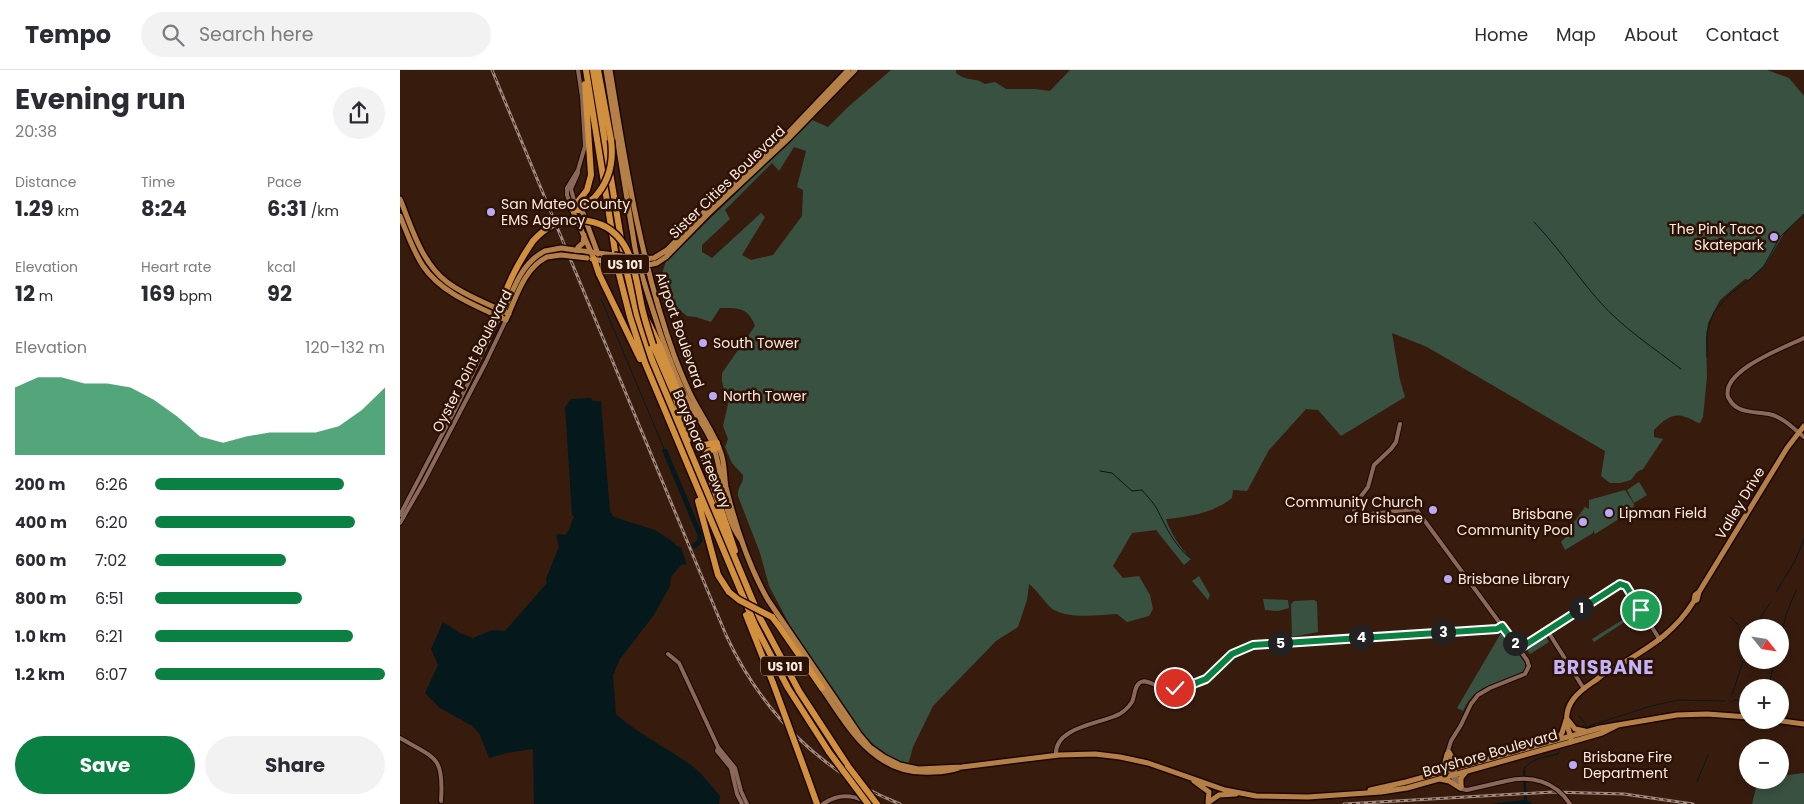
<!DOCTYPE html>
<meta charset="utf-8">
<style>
body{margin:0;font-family:Poppins,sans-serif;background:#f2f2f3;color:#2b2b33;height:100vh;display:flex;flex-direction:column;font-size:19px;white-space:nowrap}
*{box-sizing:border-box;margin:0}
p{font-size:16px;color:#7c7c81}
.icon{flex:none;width:28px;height:28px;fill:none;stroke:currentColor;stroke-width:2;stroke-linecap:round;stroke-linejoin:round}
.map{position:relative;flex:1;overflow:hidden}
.details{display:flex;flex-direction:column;background:#fff;width:400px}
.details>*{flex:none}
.needle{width:32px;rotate:120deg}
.controls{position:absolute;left:1339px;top:549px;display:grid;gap:10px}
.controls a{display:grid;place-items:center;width:50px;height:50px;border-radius:50%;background:#fff;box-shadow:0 2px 12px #0003;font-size:25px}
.pin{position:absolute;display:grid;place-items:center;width:42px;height:42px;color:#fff;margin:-21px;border:2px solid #fff;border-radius:50%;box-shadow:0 1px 5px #0007}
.km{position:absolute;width:25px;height:25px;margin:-12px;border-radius:50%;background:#222;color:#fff;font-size:14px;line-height:25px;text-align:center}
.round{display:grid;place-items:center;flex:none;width:52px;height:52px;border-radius:26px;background:#f2f2f3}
.summary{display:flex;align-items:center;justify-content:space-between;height:85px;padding:0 15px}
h1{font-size:28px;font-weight:700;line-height:38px}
.metrics{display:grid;grid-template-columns:repeat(3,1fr);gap:8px;height:85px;padding:5px 15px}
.metrics div{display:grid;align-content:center}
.metrics b{font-size:21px;font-weight:700}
.metrics small{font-size:14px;font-weight:400}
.metrics p{font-size:14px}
.chart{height:140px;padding:10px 15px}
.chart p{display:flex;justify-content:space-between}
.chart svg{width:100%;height:90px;margin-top:5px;fill:#0b8043;opacity:.7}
.action{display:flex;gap:10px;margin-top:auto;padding:10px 15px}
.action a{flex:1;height:58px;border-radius:30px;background:#0b8043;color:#fff;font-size:20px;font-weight:700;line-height:58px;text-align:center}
.action a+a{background:#f2f2f3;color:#2b2b33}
ul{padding:0 15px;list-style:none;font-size:16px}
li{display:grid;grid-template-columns:80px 60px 1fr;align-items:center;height:38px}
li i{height:12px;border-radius:6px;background:#0b8043}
header{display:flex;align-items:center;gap:30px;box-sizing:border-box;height:70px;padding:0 25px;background:#fff;border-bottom:1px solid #e1e1e2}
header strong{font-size:24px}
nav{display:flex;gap:28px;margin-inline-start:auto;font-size:18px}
.search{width:350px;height:45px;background:#f2f2f3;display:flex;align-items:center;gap:12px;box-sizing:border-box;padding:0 18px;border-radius:28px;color:#7c7c81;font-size:19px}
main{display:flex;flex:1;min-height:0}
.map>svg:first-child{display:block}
.green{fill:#395140;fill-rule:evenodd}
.water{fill:#05191c}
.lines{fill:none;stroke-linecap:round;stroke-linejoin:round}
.stream{stroke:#05191c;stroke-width:1}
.river{stroke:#05191c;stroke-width:5}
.minor-casing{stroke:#1d0500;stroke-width:6}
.major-casing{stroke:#1d0500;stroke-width:8}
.highway-casing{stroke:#1d0500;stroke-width:9}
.minor{stroke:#8a6959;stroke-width:4}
.major{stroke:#b48048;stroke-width:5}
.highway{stroke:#d0903d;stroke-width:6}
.rail-casing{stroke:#a18a7f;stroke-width:3}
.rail{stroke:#2c1205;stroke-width:1;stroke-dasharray:4;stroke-linecap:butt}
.minor-bridge-casing{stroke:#1d0500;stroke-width:6;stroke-linecap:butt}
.major-bridge-casing{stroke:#1d0500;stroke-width:8;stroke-linecap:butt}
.highway-bridge-casing{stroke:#1d0500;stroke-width:9;stroke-linecap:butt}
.minor-bridge{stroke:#8a6959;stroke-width:4}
.major-bridge{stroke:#b48048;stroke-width:5}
.highway-bridge{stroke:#d0903d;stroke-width:6}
.route-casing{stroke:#fff;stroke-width:10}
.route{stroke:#0b8043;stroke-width:6}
.poi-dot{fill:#bca9f5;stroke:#2c1205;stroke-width:2}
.labels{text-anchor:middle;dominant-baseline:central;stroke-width:5;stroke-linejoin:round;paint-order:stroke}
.shield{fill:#2c1205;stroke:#bea99f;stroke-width:1}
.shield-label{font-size:12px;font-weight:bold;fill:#fdeae1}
.street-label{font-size:14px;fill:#fdeae1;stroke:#2c1205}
.poi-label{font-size:14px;fill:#fdeae1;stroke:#2c1205;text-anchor:start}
.district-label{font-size:19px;font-weight:bold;letter-spacing:1px;fill:#c5b3fa;stroke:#2c1205}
</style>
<header>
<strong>Tempo</strong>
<div class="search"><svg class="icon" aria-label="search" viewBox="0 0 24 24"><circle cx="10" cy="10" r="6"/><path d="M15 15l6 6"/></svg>Search here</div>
<nav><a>Home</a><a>Map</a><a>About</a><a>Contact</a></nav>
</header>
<main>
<section class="details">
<div class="summary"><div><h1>Evening run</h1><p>20:38</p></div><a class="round"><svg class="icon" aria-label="share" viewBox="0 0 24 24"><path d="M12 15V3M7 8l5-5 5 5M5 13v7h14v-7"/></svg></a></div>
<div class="metrics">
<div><p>Distance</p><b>1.29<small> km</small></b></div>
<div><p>Time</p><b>8:24</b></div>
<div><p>Pace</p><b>6:31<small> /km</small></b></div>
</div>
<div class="metrics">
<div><p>Elevation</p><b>12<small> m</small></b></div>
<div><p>Heart rate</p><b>169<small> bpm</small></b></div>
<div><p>kcal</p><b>92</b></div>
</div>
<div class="chart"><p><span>Elevation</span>120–132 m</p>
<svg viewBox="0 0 160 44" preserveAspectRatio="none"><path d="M0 44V11L10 6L20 6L30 9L40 9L50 11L60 17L70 25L80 35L90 38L100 35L110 33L120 33L130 33L140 30L150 22L160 11V44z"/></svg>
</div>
<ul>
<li><b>200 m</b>6:26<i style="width:82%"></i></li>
<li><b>400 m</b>6:20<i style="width:87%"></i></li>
<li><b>600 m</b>7:02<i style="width:57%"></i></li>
<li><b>800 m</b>6:51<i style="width:64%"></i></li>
<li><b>1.0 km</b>6:21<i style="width:86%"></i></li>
<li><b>1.2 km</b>6:07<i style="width:100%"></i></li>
</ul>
<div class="action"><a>Save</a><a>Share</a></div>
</section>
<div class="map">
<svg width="1404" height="734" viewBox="0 0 1404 734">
<rect width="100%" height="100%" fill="#371c0e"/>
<path class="green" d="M 491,0 L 556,0 L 556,3 C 569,13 573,6 585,14 L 595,12 L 606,19 L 635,19 L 650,21 L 670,0 L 1367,0 L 1389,8 L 1404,26 L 1404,144 L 1385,162 L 1365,195 L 1349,210 L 1345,209 L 1320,230 L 1308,253 L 1306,270 L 1307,307 L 1303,347 L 1300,353 C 1294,352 1291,348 1285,347 C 1272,342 1263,351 1254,360 L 1254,367 L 1263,369 L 1243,399 L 1237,402 L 1231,410 L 1220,413 L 1210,413 L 1201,406 L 1205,381 L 1027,277 L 992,263 L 1000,310 L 1005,327 L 941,366 L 918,340 L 906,339 L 869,380 L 847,421 L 833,420 L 832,428 C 814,443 788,447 766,449 C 770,462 781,479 791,489 L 784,495 L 756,460 L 732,463 L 713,496 L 723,508 L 739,506 L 750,525 L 753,539 L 749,546 L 727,552 L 717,544 C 699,545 664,550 650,537 C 643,530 637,520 629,514 L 627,530 L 618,557 L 596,571 L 533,636 L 513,677 L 508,695 C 489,688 476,679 462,664 L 395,565 L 369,516 L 360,483 L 338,426 C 337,416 344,414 343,405 L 332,393 L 325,377 L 328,369 L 323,356 L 328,334 L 322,312 L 322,303 L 355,256 C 348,237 338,238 320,238 L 311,252 L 296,247 L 287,246 L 272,234 L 265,237 L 259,214 L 266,191 L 412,50 L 428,57 L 448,37 ZM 394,77 L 406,81 L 397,117 L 403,120 L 402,146 L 373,185 L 351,190 L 342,185 L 365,147 L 361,143 L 312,188 L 302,182 L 302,175 L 330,149 L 325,140 L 372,93 L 379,101 Z
M 1239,412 L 1247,425 L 1234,433 L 1227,420 Z
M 1225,420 L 1234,434 L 1233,440 L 1195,464 L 1193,460 L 1193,463 L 1165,480 L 1161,472 L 1169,464 L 1175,465 L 1169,459 L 1185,437 L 1189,439 L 1189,430 Z
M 799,506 L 810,525 L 808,530 L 792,511 Z
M 863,529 L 888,530 L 889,538 L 878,541 L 865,540 Z
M 914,530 L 917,532 L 918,562 L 892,567 L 891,534 L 894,531 Z
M 1238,540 L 1240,542 L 1194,572 L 1192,569 Z
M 1101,563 L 1103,564 L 1125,593 L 1125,600 C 1101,618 1078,608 1063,641 L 1057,638 Z
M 1143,566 L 1146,566 L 1149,572 L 1130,584 L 1126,578 Z
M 1404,703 L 1404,734 L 1352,734 L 1358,710 L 1380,710 L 1380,706 Z"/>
<path class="water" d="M 191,328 L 193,331 L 201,331 L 210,441 L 214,447 L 255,460 L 275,473 L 276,476 L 281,477 L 286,492 L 286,495 L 282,494 L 271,507 L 270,516 L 254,545 L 220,589 L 213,605 L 216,644 C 240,666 271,679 296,699 C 305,707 312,717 320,726 L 319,734 L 134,734 L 133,679 L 107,683 L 89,688 L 79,663 L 72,656 L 40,638 L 25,623 L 38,595 L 31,579 L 43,552 L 60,563 L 73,568 L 92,560 L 105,561 L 147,513 L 146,509 L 159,476 L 156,466 L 158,464 L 165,465 C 171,460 170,453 174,447 L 172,445 L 165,337 L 171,329 Z
M 1125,696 L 1127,730 L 1133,734 L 1089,734 L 1124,730 L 1123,701 Z"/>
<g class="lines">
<path class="stream" d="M 1134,152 C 1158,177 1177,206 1200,232 C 1223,258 1254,278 1281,299
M 201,229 L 265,381
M 1307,287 L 1307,262 L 1314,242 L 1330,224 L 1349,210 L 1364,196 L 1380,167 L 1404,144
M 700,401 L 712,403 L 732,421 L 742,420 C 747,426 753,432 757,439 C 766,457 774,475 790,488
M 1376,522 L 1395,491 L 1404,469
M 1330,547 L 1338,555 L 1343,569
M 1356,555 L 1370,533
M 1380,571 L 1386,545 L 1396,520
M 1368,618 L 1375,590
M 1332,625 L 1348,576
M 1332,632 L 1334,630 L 1348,630
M 1179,646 L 1186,655
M 1186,657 L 1251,636 L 1278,630 L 1325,631
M 1125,698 C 1131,688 1147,687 1158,684 L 1159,682
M 1297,712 L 1308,685"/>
<path class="river" d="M 265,381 L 300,465 L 300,471 L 294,476"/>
<defs>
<path id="minor" d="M 175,134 L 171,119 L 178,103 L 178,100
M 172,139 L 167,125 L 167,118 L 178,100 L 185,76 L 182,27 L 178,0
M 1404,268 C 1386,277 1321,300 1328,327 C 1330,331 1334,336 1338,338 C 1347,343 1359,342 1369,344 C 1383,347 1393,358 1404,367
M 1000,354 L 996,372 L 991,379 L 974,395 L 968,417 L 955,434 L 954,440 L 960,445 L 1016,439 L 1127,590 L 1129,596 L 1125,604 L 1090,618 L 1078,625 L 1071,634 L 1061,655 L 1051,671 L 1047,684 L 1050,700 L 1056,715 L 1062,719 L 1067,720 L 1106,711
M 0,445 L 57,336 L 100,247
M 0,453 L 23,413 L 86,292 L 106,250
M 1147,560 L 1184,619
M 1122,576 L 1220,514 L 1226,516 L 1260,570
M 268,584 L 279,593 L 318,677 L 335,698 L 341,721 L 347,734
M 0,668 C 36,689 44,686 41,731
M 318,677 L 317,681 L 331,698 L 337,724 L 342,734
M 656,685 C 654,658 697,654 715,646 C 721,644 728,638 732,632 C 735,626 734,615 741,612 C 748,609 756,617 763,618 C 770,619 779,618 786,616 C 821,608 823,578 863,573 L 1097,559 L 1102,556
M 1050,686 L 1057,708 L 1062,717
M 423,734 C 436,725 450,724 464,731"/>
<path id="major" d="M 206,0 L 235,178 C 241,206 251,234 260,262 C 268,285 276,308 287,329 C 295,345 307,358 313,375 C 324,405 321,443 341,470
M 210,0 C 226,98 241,194 275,288 C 281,303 287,319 295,333 C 304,350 315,365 321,383 C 325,394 324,406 326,417 C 335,454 349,497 368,530 L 459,664 L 470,677 L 484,687 L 500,695 L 518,699 L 562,697 L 659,685 L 695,684 L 720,687 L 748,693 L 825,720 L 856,726 L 908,727 L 981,722 L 1007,718 L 1171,672 L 1202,663 L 1218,655
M 0,129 C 12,158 21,192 47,212 C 65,226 89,234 109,244
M 177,137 L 183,143 L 198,184
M 172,139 L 194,189
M 0,146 C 7,163 13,181 23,196 C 42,224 77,236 106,250 C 116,228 124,198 147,187
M 175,180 L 214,185
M 175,180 L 183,173 L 184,165
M 192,189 L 216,193
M 242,189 L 254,188 L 267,180 L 305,141 L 369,83 L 448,0
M 244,196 L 257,193 L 266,187 L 308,144 L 388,69 L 455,0
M 103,242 C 114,219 121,193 145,181
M 1294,531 L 1295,525 L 1299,522 L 1387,378 L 1404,356
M 421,617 C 449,658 475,707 533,702 C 542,702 551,701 559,698
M 1168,650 L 1175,659 L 1185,661
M 1374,650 L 1404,654
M 1157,669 L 1162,663 L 1166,650
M 1171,669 C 1170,664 1168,659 1167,654 C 1164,634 1178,622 1193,612 C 1199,609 1202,603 1209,602 C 1243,580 1272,567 1294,531 L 1297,530 L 1299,522
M 1049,682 L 1053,689 L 1057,691 L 1085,687
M 1037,703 L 1044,696 L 1047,684
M 1040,709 L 1049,711 L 1060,718
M 794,711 L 809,722 L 808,732
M 1061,716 L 1061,708 L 1066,702
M 970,720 L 1006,712 L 1200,658 L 1277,645 L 1307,644 L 1348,647
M 809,732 L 819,725 L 836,724"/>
<path id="highway" d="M 186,0 L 218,200 L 230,247 L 245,293 L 355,555 L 388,618 L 429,682
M 193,0 L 226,199 L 237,245 L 252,290 L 360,548 L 399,621 L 448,696
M 198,0 L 211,70
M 185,14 L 191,105 L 187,120 L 172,139 L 178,140 L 194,128
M 194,189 L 199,204 L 240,289
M 230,201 L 238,228
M 100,247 C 102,221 118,193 133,171
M 246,248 L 259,274 L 297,370 L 303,375 L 317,373
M 253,275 L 275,326 L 288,370
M 318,377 L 307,382 L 304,389 L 335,481
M 298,431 L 318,505 L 329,522
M 346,545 L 373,613
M 372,547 L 379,556 L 422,618
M 407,706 L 417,734"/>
</defs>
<use href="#minor" class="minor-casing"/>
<use href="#major" class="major-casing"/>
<use href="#highway" class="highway-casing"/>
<use href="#minor" class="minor"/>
<use href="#major" class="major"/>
<use href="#highway" class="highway"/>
<defs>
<path id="rail" d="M 92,0 L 326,565 C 361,641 421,703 500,734
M 944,734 L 1153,722 L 1224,724 L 1293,734"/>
</defs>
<use href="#rail" class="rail-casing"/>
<use href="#rail" class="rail"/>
<defs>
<path id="minor-bridge" d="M 1106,711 C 1131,705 1155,711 1170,734"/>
<path id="major-bridge" d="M 145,181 L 161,178 L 175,180
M 214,185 L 231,187
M 147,187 L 161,185 L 187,188
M 216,193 L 233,196"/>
<path id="highway-bridge" d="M 194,128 C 210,111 214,92 211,70
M 133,171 C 145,157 161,149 180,150 C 231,153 234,199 242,238 C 245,251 249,263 253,275
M 329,522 L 339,530 L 372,547
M 373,613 L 407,706
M 429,682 L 468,734
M 448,696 L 477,734"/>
</defs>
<use href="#minor-bridge" class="minor-bridge-casing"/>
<use href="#major-bridge" class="major-bridge-casing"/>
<use href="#highway-bridge" class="highway-bridge-casing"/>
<use href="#minor-bridge" class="minor-bridge"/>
<use href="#major-bridge" class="major-bridge"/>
<use href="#highway-bridge" class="highway-bridge"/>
</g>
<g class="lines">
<defs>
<path id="route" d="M 775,618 L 788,616 L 806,609 L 832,584 L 853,575 L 1097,559 L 1102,556 L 1119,579 L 1220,514 L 1226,516 L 1241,540"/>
</defs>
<use href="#route" class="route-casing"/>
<use href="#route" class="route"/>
</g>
<g class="poi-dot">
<circle cx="91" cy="142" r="5"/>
<circle cx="1374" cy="167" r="5"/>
<circle cx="303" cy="273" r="5"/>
<circle cx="313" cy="326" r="5"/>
<circle cx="1033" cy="440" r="5"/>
<circle cx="1209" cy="443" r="5"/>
<circle cx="1183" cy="452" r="5"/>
<circle cx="1048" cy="509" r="5"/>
<circle cx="1173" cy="695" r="5"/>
</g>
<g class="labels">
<g class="shield">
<rect x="201" y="184.5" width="48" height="19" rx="4"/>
<rect x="361" y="586.5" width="48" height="19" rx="4"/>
</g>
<g class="shield-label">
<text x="225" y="194">US 101</text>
<text x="385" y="596">US 101</text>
</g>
<g class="street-label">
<text transform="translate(327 112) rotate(-44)">Sister Cities Boulevard</text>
<text transform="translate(280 260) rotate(71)">Airport Boulevard</text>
<text transform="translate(72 291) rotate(-63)">Oyster Point Boulevard</text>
<text transform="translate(302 379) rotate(67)">Bayshore Freeway</text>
<text transform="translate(1340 433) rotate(-59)">Valley Drive</text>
<text transform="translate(1090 683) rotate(-16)">Bayshore Boulevard</text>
</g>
<g class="poi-label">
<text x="101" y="134">San Mateo County<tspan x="101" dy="16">EMS Agency</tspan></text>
<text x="1364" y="159" text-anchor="end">The Pink Taco<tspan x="1364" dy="16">Skatepark</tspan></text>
<text x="313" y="273">South Tower</text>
<text x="323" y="326">North Tower</text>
<text x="1023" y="432" text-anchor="end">Community Church<tspan x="1023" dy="16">of Brisbane</tspan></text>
<text x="1219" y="443">Lipman Field</text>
<text x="1173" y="444" text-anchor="end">Brisbane<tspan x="1173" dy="16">Community Pool</tspan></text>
<text x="1058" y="509">Brisbane Library</text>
<text x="1183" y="687">Brisbane Fire<tspan x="1183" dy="16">Department</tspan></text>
</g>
<g class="district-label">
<text x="1204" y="597">BRISBANE</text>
</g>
</g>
</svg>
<div class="controls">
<a><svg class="needle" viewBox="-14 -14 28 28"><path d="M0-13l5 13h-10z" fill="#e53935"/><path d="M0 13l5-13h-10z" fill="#7c7c81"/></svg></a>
<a>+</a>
<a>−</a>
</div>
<div class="pin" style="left:1241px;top:540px;background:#1e9e55"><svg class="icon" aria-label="arrive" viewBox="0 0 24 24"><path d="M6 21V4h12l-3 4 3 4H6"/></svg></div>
<div class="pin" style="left:775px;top:618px;background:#d93025"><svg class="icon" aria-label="check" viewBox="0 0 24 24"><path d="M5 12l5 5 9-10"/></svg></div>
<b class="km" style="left:1181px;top:538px">1</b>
<b class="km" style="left:1115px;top:573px">2</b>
<b class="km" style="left:1043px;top:562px">3</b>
<b class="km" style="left:961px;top:567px">4</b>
<b class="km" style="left:880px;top:573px">5</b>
</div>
</main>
